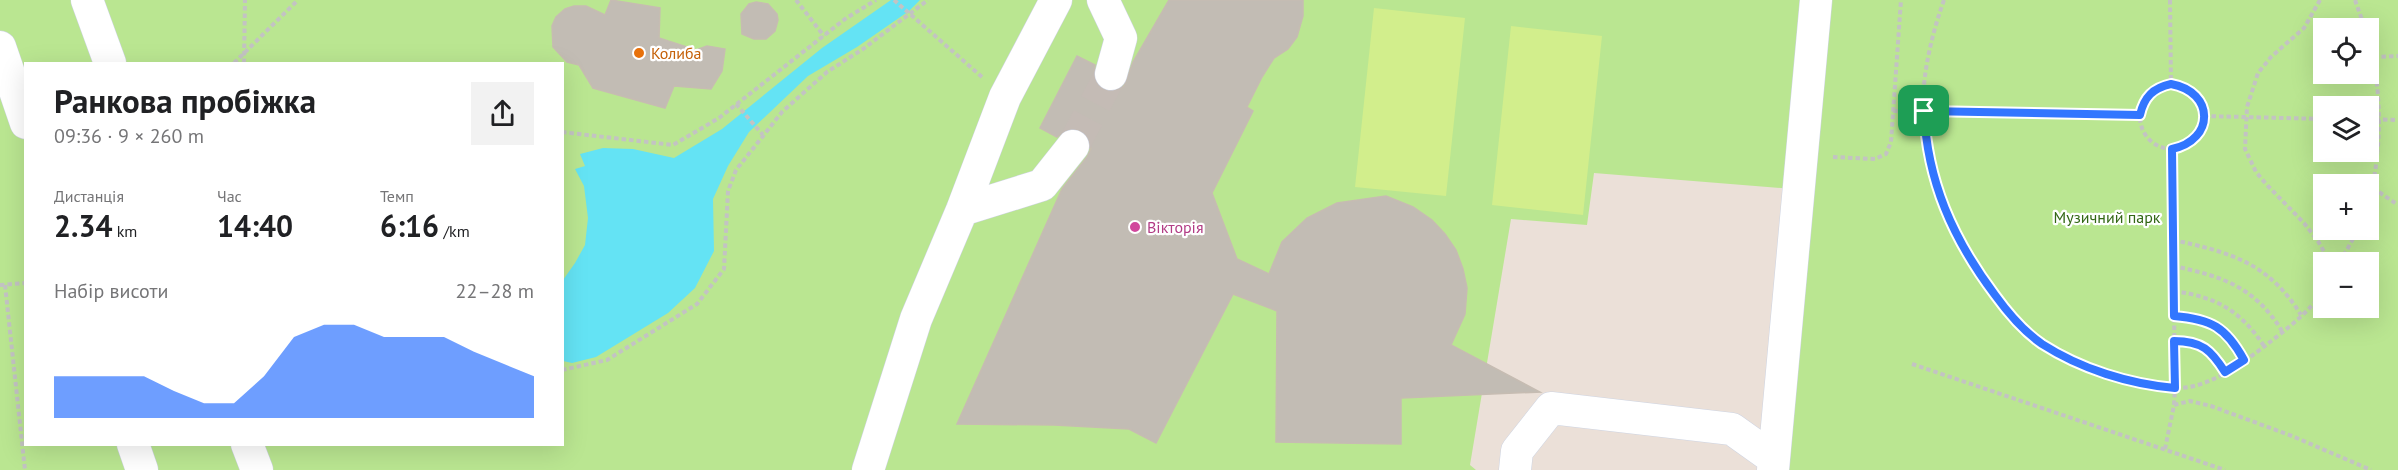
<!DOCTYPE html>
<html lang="uk">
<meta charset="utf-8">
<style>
body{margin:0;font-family:"PT Sans",sans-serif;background:#f2f2f2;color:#202124;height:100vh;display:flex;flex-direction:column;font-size:22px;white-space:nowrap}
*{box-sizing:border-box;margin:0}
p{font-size:20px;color:#757577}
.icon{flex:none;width:33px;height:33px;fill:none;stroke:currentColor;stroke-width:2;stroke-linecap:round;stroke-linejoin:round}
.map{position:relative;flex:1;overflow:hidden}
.panel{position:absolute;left:24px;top:62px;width:540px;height:384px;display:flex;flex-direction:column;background:#fff;border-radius:0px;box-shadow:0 6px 24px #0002}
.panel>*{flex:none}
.fabs{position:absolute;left:2313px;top:18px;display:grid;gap:12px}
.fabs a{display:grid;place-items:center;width:66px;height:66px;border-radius:0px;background:#fff;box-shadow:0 6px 24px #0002;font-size:30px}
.pin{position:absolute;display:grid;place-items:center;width:51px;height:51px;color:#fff;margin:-26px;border-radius:12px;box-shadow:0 3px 9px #0006}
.round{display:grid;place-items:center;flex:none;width:63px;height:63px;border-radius:0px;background:#f2f2f2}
.summary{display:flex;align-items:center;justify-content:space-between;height:102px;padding:0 30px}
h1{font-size:33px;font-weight:700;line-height:45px}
.figures{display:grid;grid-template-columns:repeat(3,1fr);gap:9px;height:102px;padding:6px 30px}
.figures div{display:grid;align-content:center}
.figures b{font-size:30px;font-weight:700}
.figures small{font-size:16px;font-weight:400}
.figures p{font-size:16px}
.chart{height:168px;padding:12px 30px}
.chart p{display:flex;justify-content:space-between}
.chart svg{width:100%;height:108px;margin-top:6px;fill:#3276ff;opacity:.7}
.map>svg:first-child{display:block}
.green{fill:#bae691;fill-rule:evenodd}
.pitch{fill:#d2ee8c}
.water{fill:#64e3f4}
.building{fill:#c2bcb4;stroke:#c6bcb2;stroke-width:1.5}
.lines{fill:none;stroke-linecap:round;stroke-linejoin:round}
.minor-tunnel{stroke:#c4bbb5;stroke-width:32;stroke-dasharray:32 16;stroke-linecap:butt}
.minor-casing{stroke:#ced4e2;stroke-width:33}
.path{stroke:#c3c3c3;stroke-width:4;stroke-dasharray:4.5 3;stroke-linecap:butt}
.minor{stroke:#fff;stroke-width:32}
.route-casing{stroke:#fff;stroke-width:12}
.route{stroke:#3276ff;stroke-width:8}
.food-dot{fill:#e8710a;stroke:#fff;stroke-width:2}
.hotel-dot{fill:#d1479c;stroke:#fff;stroke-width:2}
.labels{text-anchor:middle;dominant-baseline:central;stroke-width:4.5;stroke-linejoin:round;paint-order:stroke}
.food-label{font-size:16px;fill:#c56008;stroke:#fff;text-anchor:start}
.park-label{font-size:16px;fill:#326715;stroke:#fff}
.hotel-label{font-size:16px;fill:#b23c85;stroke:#fff;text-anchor:start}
</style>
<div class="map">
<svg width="2398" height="470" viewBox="0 0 2398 470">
<rect width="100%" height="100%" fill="#ebe0d8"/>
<path class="green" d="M 0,0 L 2398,0 L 2398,470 L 1788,470 L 1806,190 L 1594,173 L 1587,225 L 1511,219 L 1470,465 L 1476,470 L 0,470 ZM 2324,28 L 2368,28 L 2368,74 L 2324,74 ZM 26,63 L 562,63 L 562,444 L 26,444 ZM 2324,106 L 2368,106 L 2368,152 L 2324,152 ZM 2324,184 L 2368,184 L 2368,230 L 2324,230 ZM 2324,262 L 2368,262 L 2368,308 L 2324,308 Z"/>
<path class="pitch" d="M 1374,8 L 1465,18 L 1446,196 L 1355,187 Z
M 1511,26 L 1602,36 L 1583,215 L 1492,205 Z"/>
<path class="water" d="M 891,0 L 920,0 L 909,11 L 857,47 L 808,76 L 749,132 L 728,166 L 713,199 L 714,251 L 695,288 L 668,313 L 596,357 L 572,363 L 563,361 L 563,280 L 575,263 L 585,245 L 588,218 L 584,186 L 575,169 L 585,166 L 580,154 L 603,148 L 633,149 L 674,158 L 722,129 L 822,48 Z"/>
<path class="building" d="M 611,0 L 660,8 L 659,38 L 696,50 L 707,46 L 725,49 L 722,71 L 711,89 L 674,86 L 665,108 L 593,88 L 579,65 L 567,62 L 553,47 L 552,26 L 556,17 L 565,9 L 574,6 L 586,6 L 605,15 Z
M 1169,0 L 1303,0 L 1303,16 L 1297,37 L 1288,49 L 1274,58 L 1262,77 L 1247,107 L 1253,111 L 1212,193 L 1237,259 L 1269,274 L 1282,242 L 1307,218 L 1337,203 L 1386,196 L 1413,207 L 1432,220 L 1445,234 L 1456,250 L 1463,269 L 1467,288 L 1465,314 L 1451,345 L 1540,392 L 1401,398 L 1401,444 L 1276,442 L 1277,311 L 1233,294 L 1156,443 L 1129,429 L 1054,425 L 957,424 L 1062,189 L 1087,157 L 1091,149 L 1089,139 L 1085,132 L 1076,128 L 1066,130 L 1057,137 L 1040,128 L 1077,56 L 1095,65 L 1094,78 L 1099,87 L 1107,91 L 1115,92 L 1124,86 L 1133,62 Z
M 756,2 L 768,4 L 777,14 L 778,20 L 775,31 L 766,39 L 754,39 L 742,34 L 741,14 L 749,4 Z"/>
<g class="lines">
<path class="minor-tunnel" d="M 1073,146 L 1111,74"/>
<defs>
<path id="minor" d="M 87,0 L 110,63
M 1103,0 L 1121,38 L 1111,74
M 0,47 L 26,123
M 962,210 L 1042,185 L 1073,146
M 133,444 L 142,470
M 247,444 L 257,470
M 1774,459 L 1816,0
M 868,470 L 916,319 L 962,210 L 1005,97 L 1056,0
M 1515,470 L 1517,451 L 1551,408 L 1732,429 L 1774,459 L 1773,470"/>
</defs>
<use href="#minor" class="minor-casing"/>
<path class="path" d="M 796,0 L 824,36
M 894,0 L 982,77
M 1944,0 C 1928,45 1918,94 1925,142 C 1937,213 1982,299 2040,342 C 2062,359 2105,375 2131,381 C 2152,385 2173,391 2194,386 C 2219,380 2245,361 2265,346 C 2285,330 2310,312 2324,290
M 2170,0 L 2171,85
M 2320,0 L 2304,28 L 2271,57 L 2258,73 L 2247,107 L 2245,149 L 2256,172 L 2266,184 L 2304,223 L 2318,241 L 2330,262
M 2355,0 L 2365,28
M 2368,38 C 2382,82 2383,157 2368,201
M 2374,57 L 2398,56
M 234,63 L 298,0
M 244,63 L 245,0
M2140 117a32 32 0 1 1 64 0a32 32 0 1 1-64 0Z
M 736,104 L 763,135
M 1893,111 L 2140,115
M 2204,116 L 2324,119
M 2368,119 L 2398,120
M 562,132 L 673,145 L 719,118 L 845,19 L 876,0
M 1833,157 L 1875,159 L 1886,154 L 1891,142 L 1901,0
M 2373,188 L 2398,205
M 2173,240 C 2230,252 2269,263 2301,315
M 2340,262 L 2358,230
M 2173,266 C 2222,276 2255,287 2282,331
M 0,285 L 26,283
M 5,285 L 25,470
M 2174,291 C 2216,297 2240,310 2264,346
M 2174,316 C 2211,319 2226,327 2244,360
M 2174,341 C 2202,341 2211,350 2225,371
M 1912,364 L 2225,470
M 562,370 L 607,360 L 697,304 L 724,269 L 728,191 L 736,170 L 782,112 L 827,72 L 863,49 L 928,0
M 2174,405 L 2190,401 L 2211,406 L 2292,436 L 2371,470
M 2165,449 L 2174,405 L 2175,388 L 2172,149"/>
<use href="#minor" class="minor"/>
</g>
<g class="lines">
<defs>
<path id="route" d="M 2171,84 C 2215,92 2215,140 2172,149 L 2174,316 C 2211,319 2226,327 2244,360 L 2225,372 C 2211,350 2202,341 2174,341 L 2175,388 C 2129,384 2081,369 2042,344 C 2023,331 2008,313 1995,295 C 1953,239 1927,181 1924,111 L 2140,115 C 2144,97 2153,88 2171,84 Z"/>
</defs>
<use href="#route" class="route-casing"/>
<use href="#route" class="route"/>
</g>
<circle class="food-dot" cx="639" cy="53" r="6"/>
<circle class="hotel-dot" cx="1135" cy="227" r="6"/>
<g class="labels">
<g class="food-label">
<text x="651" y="53">Колиба</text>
</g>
<g class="park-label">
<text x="2107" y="217">Музичний парк</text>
</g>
<g class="hotel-label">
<text x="1147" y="227">Вікторія</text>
</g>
</g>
</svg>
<div class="fabs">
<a><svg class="icon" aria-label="locate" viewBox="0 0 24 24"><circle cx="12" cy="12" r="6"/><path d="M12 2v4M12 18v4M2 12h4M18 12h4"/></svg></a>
<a><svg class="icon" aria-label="layers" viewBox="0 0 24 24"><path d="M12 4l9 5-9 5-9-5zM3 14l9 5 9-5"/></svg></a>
<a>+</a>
<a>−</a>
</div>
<div class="pin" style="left:1924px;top:111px;background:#1e9e55"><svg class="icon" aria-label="arrive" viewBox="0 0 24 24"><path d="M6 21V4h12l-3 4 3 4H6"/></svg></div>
<section class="panel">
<div class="summary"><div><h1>Ранкова пробіжка</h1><p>09:36 · 9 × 260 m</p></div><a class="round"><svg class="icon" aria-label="share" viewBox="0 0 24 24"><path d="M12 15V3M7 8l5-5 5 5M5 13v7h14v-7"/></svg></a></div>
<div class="figures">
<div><p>Дистанція</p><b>2.34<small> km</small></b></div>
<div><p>Час</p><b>14:40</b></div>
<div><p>Темп</p><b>6:16<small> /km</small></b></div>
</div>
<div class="chart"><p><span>Набір висоти</span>22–28 m</p>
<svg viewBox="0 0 160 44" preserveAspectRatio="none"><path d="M0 44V27L10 27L20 27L30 27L40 33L50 38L60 38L70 27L80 11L90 6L100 6L110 11L120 11L130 11L140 17L150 22L160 27V44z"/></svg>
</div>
</section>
</div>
